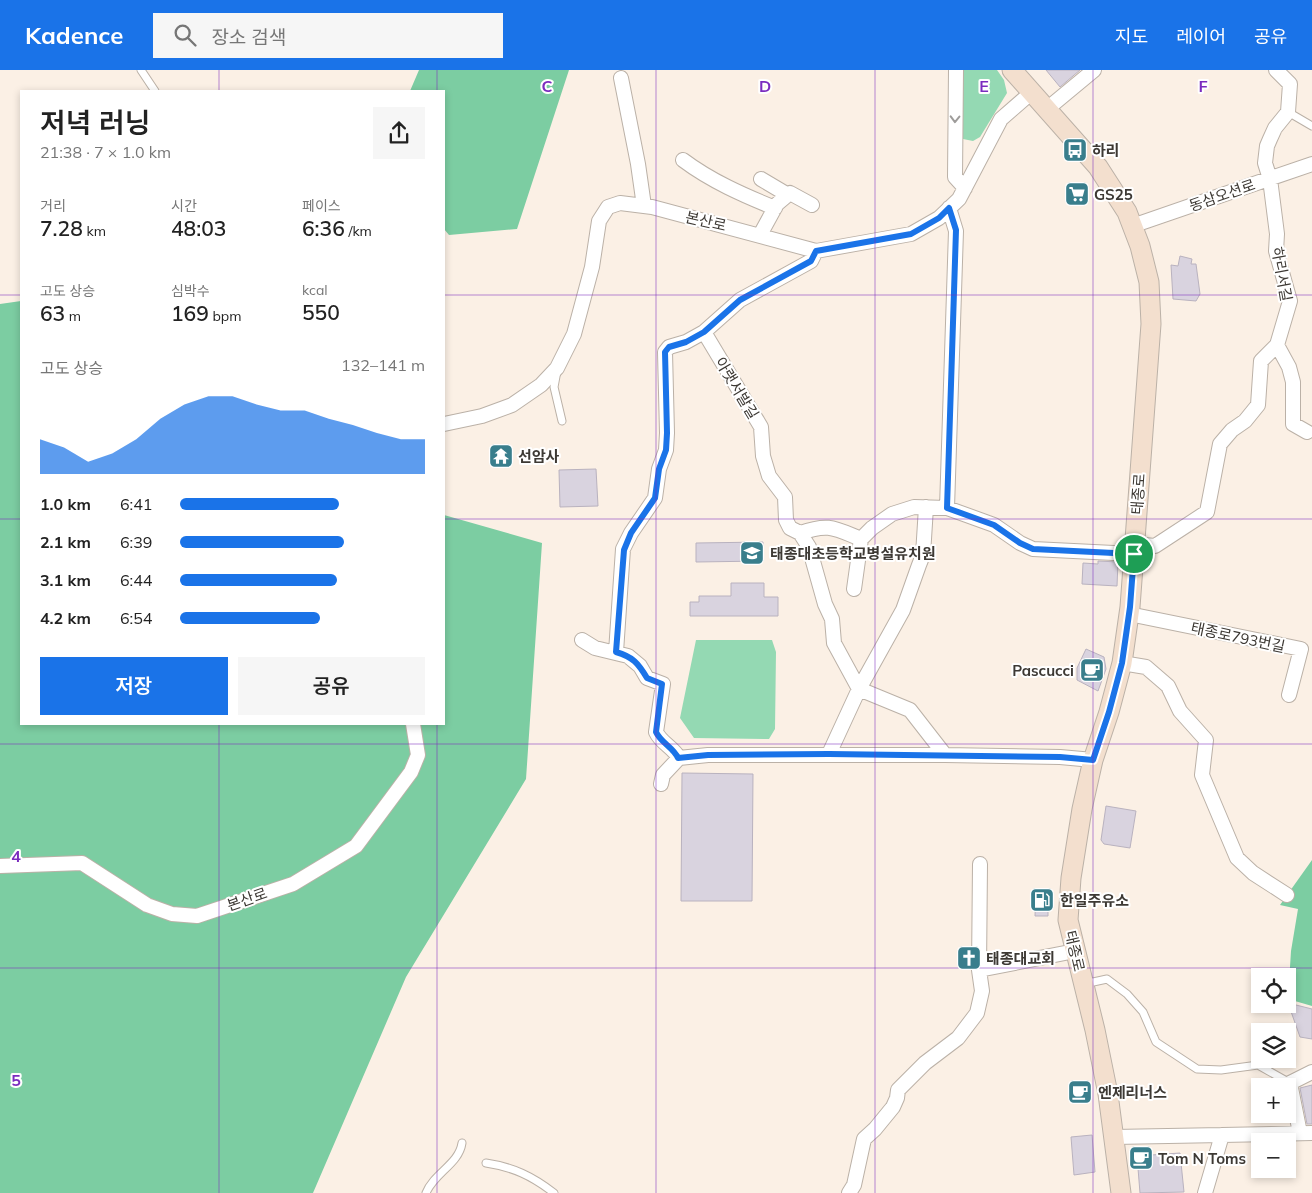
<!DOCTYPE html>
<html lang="ko">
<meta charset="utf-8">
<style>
body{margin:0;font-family:Mulish,"Noto Sans KR",sans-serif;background:#f6f6f6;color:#222;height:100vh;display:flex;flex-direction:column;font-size:19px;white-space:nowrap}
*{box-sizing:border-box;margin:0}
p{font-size:16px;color:#767676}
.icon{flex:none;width:28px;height:28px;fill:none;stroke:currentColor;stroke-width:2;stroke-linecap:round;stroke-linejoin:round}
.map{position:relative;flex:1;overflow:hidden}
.panel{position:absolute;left:20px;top:20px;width:425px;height:635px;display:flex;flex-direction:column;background:#fff;border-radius:0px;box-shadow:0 2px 8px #0003}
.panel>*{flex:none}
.fabs{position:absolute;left:1251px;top:898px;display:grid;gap:10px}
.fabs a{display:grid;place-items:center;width:45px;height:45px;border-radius:0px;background:#fff;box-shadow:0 2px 8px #0003;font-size:25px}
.pin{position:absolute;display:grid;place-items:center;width:42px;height:42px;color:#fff;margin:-21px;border:2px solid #fff;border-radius:50%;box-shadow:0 1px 5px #0007}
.round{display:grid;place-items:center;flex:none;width:52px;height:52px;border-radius:0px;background:#f6f6f6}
.head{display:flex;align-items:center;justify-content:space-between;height:85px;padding:0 20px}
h1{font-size:28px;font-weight:600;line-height:38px}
.figures{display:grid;grid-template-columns:repeat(3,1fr);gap:8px;height:85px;padding:5px 20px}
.figures div{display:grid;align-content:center}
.figures b{font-size:21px;font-weight:600}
.figures small{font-size:14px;font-weight:400}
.figures p{font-size:14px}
.chart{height:140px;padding:10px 20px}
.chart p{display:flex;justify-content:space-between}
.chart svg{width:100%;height:90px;margin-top:5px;fill:#1a73e8;opacity:.7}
.button{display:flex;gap:10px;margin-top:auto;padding:10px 20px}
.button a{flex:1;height:58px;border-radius:0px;background:#1a73e8;color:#fff;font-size:20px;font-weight:600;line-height:58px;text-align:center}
.button a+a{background:#f6f6f6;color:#222}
ul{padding:0 20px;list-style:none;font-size:16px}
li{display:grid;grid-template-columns:80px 60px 1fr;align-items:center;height:38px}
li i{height:12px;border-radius:6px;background:#1a73e8}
header{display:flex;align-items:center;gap:30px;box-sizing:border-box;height:70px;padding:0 25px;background:#1a73e8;color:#fff}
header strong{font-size:24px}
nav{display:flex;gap:28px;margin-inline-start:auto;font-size:18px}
.search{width:350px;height:45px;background:#f6f6f6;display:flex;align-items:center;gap:12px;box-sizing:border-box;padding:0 18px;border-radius:0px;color:#767676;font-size:19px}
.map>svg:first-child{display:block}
.green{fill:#94d9b3}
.forest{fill:#7ccda2}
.building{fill:#d9d3df;stroke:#b9b2bf}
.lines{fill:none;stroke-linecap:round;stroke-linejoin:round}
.service-casing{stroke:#bbb1a7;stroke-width:9}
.minor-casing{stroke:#bbb1a7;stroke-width:16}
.secondary-casing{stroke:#bbb1a7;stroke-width:21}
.service{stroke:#fff;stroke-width:7}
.minor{stroke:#fff;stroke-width:14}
.secondary{stroke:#f3dfce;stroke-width:19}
.oneway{stroke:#9e9c9a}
.route-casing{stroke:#fff;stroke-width:10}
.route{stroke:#1a73e8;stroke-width:6}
.grid{fill:none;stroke:#7b2cbf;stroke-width:1;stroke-opacity:0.55}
.labels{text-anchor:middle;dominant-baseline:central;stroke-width:4;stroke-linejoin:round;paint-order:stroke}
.poi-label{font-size:15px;font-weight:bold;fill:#3d3934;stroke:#fff;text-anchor:start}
.street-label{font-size:15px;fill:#3d3934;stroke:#fff}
.grid-label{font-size:16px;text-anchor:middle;font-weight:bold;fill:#7b2cbf;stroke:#fff;stroke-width:4;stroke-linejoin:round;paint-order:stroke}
</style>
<header>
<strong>Kadence</strong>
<div class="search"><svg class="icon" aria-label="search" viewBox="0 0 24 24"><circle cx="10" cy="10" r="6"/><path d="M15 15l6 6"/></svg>장소 검색</div>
<nav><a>지도</a><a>레이어</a><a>공유</a></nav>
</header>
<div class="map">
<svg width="1312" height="1123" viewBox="0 0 1312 1123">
<rect width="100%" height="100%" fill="#fbf0e5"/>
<path class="green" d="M 963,0 L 997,0 L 1004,10 L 1007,23 L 980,67 L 973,71 L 963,69 L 962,61 Z
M 696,570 L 772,570 L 776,582 L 775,659 L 769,669 L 694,668 L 680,648 Z"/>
<path class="forest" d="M 419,0 L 569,0 L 517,159 L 449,165 L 444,159 L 444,21 L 410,21 Z
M 21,231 L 21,654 L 444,654 L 444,445 L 542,473 L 526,709 L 406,907 L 313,1123 L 0,1123 L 0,234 Z
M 1312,790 L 1312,936 L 1288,929 L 1291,881 L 1298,839 L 1280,835 Z"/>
<path class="building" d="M 1046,0 L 1080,0 L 1060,17 Z
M 1180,186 L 1192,189 L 1191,194 L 1196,194 L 1200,224 L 1196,231 L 1173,229 L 1171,195 L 1178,196 Z
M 596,399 L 598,436 L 560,437 L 559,400 Z
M 763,472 L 763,491 L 696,492 L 696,473 Z
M 1098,491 L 1118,492 L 1117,516 L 1082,514 L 1083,493 L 1098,494 Z
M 731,513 L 764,513 L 764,527 L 778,527 L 778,546 L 690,546 L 690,532 L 699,532 L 699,526 L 731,526 Z
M 1086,579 L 1104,587 L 1106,599 L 1098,621 L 1077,610 L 1077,598 Z
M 682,703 L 753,704 L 752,831 L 681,831 Z
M 1106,736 L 1136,741 L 1130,778 L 1104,774 L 1101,770 Z
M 1036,819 L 1048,819 L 1048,846 L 1035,846 Z
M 1288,933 L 1312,939 L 1312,969 L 1300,967 Z
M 1312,1015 L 1312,1054 L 1307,1054 L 1300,1018 Z
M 1092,1065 L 1095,1102 L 1074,1105 L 1071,1067 Z
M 1180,1083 L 1184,1122 L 1140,1123 L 1137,1086 Z"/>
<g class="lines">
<defs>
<path id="service" d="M 141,0 L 155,21
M 1288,42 L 1312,56
M 557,301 L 554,317 L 562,351
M 1084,914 L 1107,909 L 1127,924 L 1143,942 L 1156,972 L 1197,999 L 1221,1000 L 1258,995 L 1290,1013
M 486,1093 C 513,1097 532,1106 554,1123
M 426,1123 C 434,1103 459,1094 462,1073"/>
<path id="minor" d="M 956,0 L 955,107 L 965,118
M 621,8 L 638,94 L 644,136
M 1047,39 L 1094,0
M 683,90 C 711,111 743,125 775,138
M 761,109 L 788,125
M 1132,156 L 1312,94
M 760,165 L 777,134 L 790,123 L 812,135
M 704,262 L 761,357 L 763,386 L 769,406 L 785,427 L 786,450 L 790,458 L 800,463 L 809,477 L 825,534 L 832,549 L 834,573 L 859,619 L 829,684
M 1277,275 L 1289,297 L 1293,312 L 1293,354 L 1307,362
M 444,354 L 482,346 L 512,335 L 541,315 L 557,298 L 574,264 L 592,197 L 599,151 L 608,137 L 620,133 L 652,137 L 816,181 L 911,164 L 939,148 L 959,129 L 1001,49 L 1032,22
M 926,437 L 923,485 L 919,495 L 903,540 L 859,619 L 910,640 L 945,685
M 947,438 L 956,161 L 949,138
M 800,463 C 829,453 834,458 861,469
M 1134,474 L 1155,476 L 1207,442 L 1220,374 L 1232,360 L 1245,351 L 1258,335 L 1261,291 L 1277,275 L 1290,231 L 1276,181 L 1277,164 L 1270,109 L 1265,93 L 1267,76 L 1270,69 L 1275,58 L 1288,42 L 1290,14 L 1276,0
M 854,519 L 861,469 L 872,458 L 892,444 L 914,437 L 947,438 L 994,455 L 1020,473 L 1033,479 L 1134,484
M 1129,544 L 1301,579 L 1289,625
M 582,570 L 595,578 L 628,586 L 640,596 L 647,608 L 663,614 L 656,662 C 661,673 673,677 679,688
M 616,582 L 623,479 L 631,463 L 655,428 L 659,399 L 666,380 L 667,363 L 665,282 L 669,277 L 686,272 L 704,262 L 740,230 L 811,191 L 816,181
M 1122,593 L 1146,597 L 1168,616 L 1180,641 L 1206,670 L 1202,705 L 1237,788 L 1253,803 L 1287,825
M 661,714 L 663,705 L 679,688 L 708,685 L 945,685 L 1060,687 L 1093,690
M 0,796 L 82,793 L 147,835 L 172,844 L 197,846 L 293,814 L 356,776 L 411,702 L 418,685 L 413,654
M 979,900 L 1075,881
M 1300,1063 L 1290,1013 L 1312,1002
M 1114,1067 L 1222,1065
M 849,1123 L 854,1115 L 864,1069 L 875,1059 L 893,1037 L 897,1028 L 898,1020 L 925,993 L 958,968 L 977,943 L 982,921 L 979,900 L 980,794
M 1205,1123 L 1222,1065 L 1312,1063"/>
<path id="secondary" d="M 1012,0 L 1098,97 L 1127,142 L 1140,176 L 1149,212 L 1151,254 L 1130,537 L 1122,593 L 1109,642 L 1093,690 L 1082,739 L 1071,808 L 1068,850 L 1095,960 L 1108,1024 L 1121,1123"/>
</defs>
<use href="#service" class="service-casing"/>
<use href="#minor" class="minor-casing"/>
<use href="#secondary" class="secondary-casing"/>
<use href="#service" class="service"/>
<use href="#minor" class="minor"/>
<use href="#secondary" class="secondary"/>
</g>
<defs><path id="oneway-chevron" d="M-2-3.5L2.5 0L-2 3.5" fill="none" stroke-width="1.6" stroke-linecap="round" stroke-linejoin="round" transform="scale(1.25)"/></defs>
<use class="oneway" href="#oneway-chevron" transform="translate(955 49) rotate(91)"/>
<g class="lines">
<defs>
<path id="route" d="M 949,138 L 956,160 L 947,438 L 994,455 L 1020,473 L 1033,479 L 1134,484 L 1130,537 L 1122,593 L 1109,642 L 1093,690 L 1060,687 L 829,684 L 708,685 L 678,688 C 673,677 661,673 656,662 L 662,614 L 647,608 C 638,593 633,587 616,582 L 624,480 L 631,463 L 655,428 L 659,399 L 666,380 L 667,363 L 665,282 L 669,277 L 686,272 L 704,262 L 740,230 L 811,191 L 816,181 L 911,164 L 939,148 Z"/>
</defs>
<use href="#route" class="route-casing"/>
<use href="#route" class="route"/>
</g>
<path class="grid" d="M 219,0 L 219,21M 437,0 L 437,21M 656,0 L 656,1123M 875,0 L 875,1123M 1093,0 L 1093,1123M 0,225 L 21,225M 444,225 L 1312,225M 0,449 L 21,449M 444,449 L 1312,449M 219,654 L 219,1123M 437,654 L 437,1123M 0,674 L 1312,674M 0,898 L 1312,898"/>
<defs>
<symbol id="bus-square" viewBox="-11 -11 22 22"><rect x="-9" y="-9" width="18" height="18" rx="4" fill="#397e8c" stroke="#fff"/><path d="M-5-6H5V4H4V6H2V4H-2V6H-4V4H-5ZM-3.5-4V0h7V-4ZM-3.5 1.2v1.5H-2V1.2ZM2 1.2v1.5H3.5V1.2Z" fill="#fff"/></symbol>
<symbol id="supermarket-square" viewBox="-11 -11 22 22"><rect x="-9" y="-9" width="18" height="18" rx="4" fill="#397e8c" stroke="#fff"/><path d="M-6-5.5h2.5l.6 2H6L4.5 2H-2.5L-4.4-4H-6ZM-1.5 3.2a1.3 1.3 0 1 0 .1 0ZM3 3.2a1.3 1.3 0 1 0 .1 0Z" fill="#fff"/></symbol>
<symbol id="temple-square" viewBox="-11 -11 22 22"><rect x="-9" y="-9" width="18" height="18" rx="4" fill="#397e8c" stroke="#fff"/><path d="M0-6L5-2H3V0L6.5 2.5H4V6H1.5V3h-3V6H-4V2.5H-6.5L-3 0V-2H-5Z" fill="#fff"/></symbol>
<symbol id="school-square" viewBox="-11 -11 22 22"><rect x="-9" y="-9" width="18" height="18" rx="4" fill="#397e8c" stroke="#fff"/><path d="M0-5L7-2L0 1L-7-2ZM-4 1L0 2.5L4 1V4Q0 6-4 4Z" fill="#fff"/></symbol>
<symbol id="cafe-square" viewBox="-11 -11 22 22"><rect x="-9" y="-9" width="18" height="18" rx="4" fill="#397e8c" stroke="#fff"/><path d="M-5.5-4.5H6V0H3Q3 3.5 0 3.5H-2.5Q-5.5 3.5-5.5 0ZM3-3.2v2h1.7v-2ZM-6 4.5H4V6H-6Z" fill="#fff"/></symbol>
<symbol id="fuel-square" viewBox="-11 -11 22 22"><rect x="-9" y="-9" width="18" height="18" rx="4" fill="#397e8c" stroke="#fff"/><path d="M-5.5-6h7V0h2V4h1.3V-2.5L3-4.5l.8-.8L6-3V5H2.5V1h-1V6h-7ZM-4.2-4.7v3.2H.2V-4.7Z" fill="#fff"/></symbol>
<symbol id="church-square" viewBox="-11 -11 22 22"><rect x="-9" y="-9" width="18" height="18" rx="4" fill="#397e8c" stroke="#fff"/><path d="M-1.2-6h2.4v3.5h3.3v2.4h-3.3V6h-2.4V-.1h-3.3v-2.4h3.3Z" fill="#fff"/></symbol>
</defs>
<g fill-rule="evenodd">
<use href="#bus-square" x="1061" y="66" width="28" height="28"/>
<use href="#supermarket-square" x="1063" y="110" width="28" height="28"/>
<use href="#temple-square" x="487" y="372" width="28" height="28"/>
<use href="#school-square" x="738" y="469" width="28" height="28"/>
<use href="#cafe-square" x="1078" y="586" width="28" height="28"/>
<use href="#fuel-square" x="1028" y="816" width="28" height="28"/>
<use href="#church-square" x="955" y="874" width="28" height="28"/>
<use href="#cafe-square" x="1066" y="1008" width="28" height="28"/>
<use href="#cafe-square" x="1127" y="1074" width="28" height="28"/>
</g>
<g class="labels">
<g class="poi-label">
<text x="1092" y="80">하리</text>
<text x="1094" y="124">GS25</text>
<text x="518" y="386">선암사</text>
<text x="770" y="483">태종대초등학교병설유치원</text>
<text x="1074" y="600" text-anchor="end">Pascucci</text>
<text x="1060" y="830">한일주유소</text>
<text x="986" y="888">태종대교회</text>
<text x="1098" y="1022">엔제리너스</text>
<text x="1158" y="1088">Tom N Toms</text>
</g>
<g class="street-label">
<text transform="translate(1222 125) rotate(-19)">동삼오션로</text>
<text transform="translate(706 151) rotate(13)">본산로</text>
<text transform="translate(1282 204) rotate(80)">하리서길</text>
<text transform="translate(737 318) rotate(59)">아랫서발길</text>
<text transform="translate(1138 424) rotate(-86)">태종로</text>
<text transform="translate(1238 567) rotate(12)">태종로793번길</text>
<text transform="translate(247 829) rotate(-19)">본산로</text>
<text transform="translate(1075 881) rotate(77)">태종로</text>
</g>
</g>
<g class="grid-label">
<text x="547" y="22">C</text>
<text x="765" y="22">D</text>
<text x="984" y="22">E</text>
<text x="1203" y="22">F</text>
<text x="16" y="792">4</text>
<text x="16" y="1016">5</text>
</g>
</svg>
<div class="fabs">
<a><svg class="icon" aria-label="locate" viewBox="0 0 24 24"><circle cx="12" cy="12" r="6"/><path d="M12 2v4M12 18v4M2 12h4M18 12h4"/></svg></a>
<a><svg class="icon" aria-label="layers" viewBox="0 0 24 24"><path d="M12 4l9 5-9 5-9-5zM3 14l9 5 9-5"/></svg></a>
<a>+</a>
<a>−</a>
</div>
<div class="pin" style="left:1134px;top:484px;background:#1e9e55"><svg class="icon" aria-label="arrive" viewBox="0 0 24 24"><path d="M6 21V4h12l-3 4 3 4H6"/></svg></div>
<section class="panel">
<div class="head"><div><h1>저녁 러닝</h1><p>21:38 · 7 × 1.0 km</p></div><a class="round"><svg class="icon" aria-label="share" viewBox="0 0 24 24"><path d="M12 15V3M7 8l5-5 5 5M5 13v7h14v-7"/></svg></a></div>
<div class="figures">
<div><p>거리</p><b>7.28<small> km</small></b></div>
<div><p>시간</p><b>48:03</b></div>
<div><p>페이스</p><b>6:36<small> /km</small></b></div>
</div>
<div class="figures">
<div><p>고도 상승</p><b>63<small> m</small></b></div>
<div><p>심박수</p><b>169<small> bpm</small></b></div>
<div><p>kcal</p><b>550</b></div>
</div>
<div class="chart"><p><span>고도 상승</span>132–141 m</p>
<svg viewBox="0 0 160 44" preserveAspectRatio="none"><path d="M0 44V27L10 31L20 38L30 34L40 27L50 17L60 10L70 6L80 6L90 10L100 13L110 13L120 17L130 20L140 24L150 27L160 27V44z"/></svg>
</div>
<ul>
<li><b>1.0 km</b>6:41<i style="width:65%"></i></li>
<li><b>2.1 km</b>6:39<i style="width:67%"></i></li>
<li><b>3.1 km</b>6:44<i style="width:64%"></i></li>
<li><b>4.2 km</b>6:54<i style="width:57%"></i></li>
</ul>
<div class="button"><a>저장</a><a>공유</a></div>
</section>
</div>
